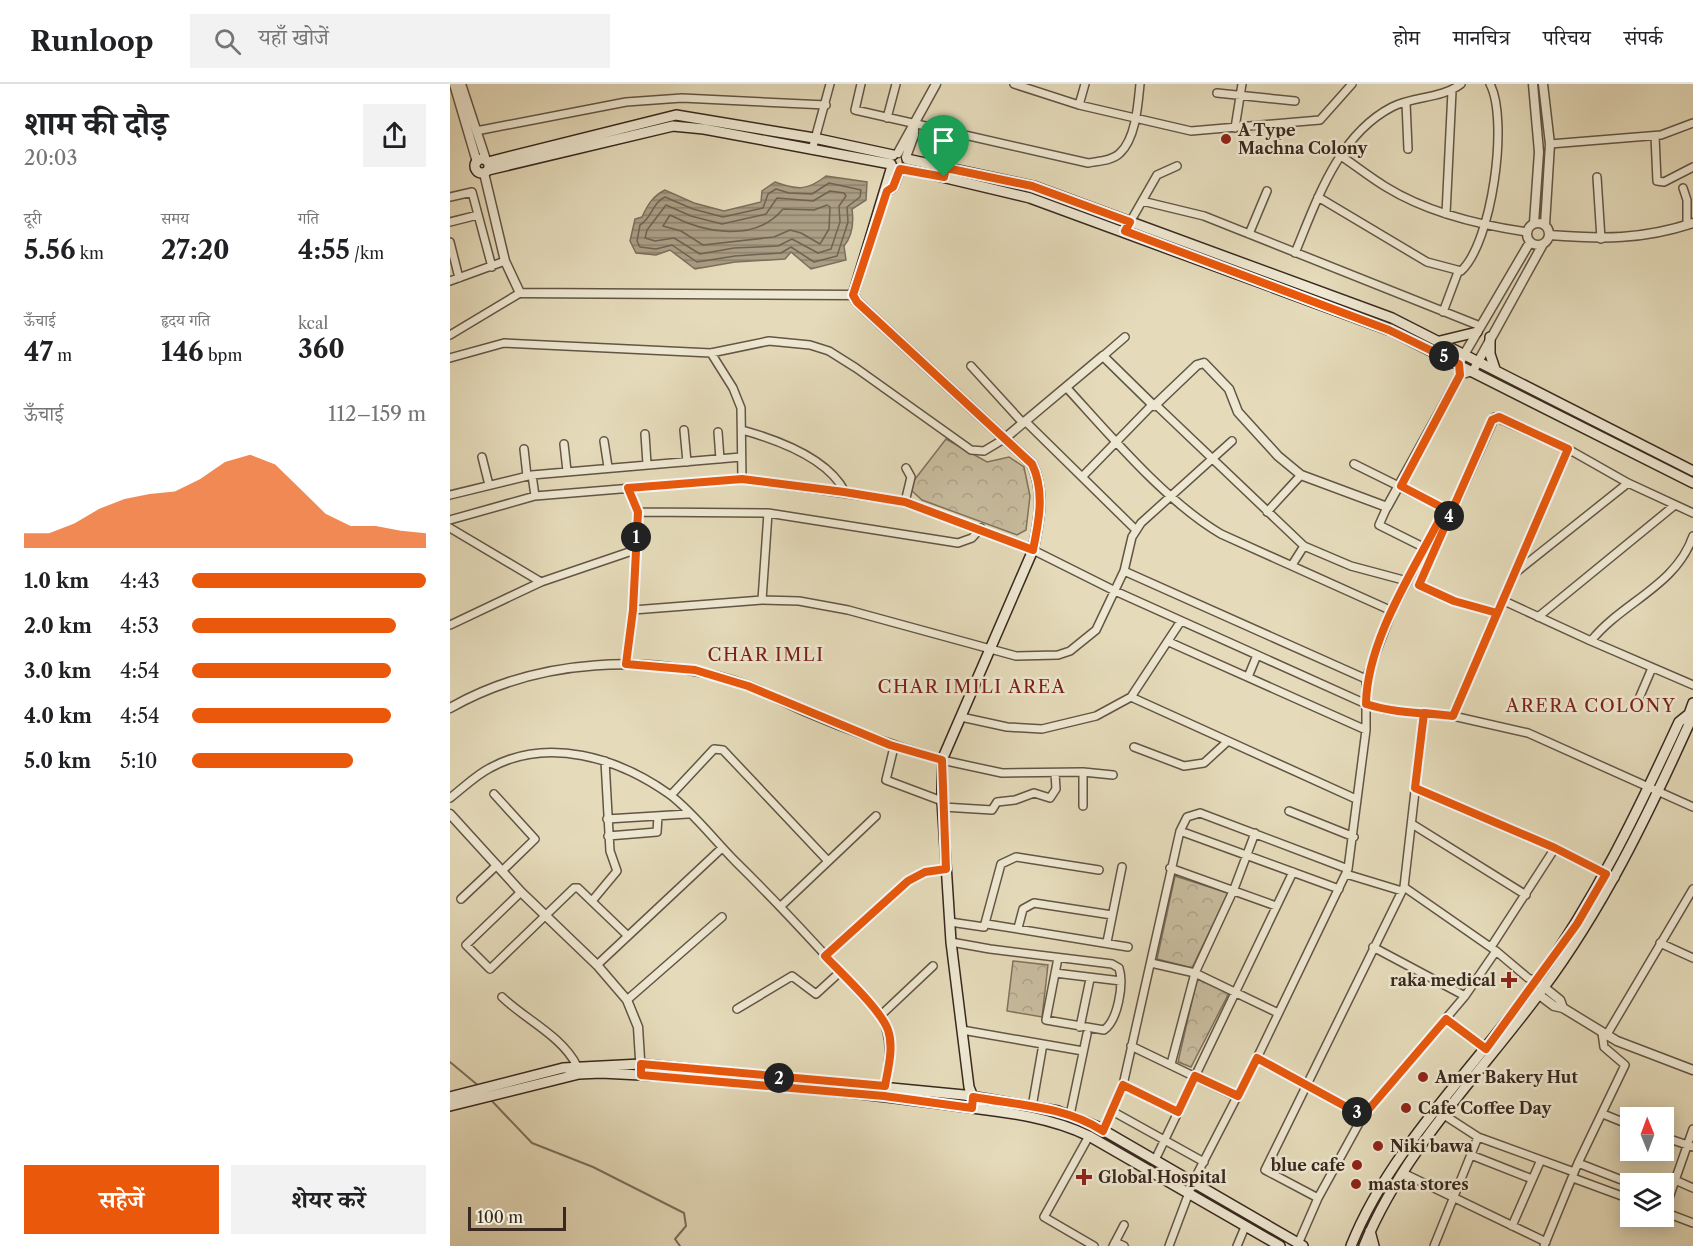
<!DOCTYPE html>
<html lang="hi">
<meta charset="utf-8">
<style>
body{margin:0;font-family:"Libre Caslon Text","Noto Serif Devanagari",serif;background:#f2f2f2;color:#202124;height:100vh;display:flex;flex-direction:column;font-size:22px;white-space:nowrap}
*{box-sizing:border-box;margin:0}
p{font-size:20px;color:#757577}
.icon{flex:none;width:33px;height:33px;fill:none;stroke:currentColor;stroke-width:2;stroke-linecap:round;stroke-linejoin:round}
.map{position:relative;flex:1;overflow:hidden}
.panel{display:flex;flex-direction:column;background:#fff;width:450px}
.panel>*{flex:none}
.needle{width:39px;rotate:359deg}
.buttons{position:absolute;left:1170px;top:1023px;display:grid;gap:12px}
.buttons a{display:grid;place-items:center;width:54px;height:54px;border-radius:0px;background:#fff;box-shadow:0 3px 15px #0003;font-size:30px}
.scale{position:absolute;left:18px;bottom:15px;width:98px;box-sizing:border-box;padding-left:6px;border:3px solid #38281e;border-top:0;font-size:16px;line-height:21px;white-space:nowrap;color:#38281e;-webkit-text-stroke:4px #eee8d2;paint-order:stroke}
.pin{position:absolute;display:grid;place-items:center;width:51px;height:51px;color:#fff;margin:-62px -26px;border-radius:50% 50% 50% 0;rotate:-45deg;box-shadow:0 0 6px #0007}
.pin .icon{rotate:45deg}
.km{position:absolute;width:30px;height:30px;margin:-15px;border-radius:50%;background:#222;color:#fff;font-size:16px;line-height:30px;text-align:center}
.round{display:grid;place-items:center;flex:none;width:63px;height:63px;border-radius:0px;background:#f2f2f2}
.head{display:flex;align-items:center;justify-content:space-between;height:102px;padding:0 24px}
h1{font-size:33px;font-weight:700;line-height:45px}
.figures{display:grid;grid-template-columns:repeat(3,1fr);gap:9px;height:102px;padding:6px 24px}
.figures div{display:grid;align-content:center}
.figures b{font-size:26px;font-weight:700}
.figures small{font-size:16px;font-weight:400}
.figures p{font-size:16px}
.chart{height:168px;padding:12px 24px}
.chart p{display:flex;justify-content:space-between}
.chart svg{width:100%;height:108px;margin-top:6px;fill:#ea580c;opacity:.7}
.cta{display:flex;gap:12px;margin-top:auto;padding:12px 24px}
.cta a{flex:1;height:69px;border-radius:0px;background:#ea580c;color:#fff;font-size:24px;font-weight:700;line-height:69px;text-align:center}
.cta a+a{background:#f2f2f2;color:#202124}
ul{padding:0 24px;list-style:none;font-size:20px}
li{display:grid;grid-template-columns:96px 72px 1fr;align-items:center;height:45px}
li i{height:15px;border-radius:8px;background:#ea580c}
header{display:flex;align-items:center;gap:36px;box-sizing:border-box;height:84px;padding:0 30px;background:#fff;border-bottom:2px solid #e0e0e0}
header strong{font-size:28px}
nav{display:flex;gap:33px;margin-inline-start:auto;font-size:21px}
.search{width:420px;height:54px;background:#f2f2f2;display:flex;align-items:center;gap:15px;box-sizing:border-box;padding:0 21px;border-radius:0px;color:#757577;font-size:22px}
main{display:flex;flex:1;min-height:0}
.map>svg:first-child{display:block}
.forest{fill:url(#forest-crowns);stroke:#80725e;stroke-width:1.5}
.water{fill:url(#water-rules);stroke:#7c6f5c;stroke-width:1.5}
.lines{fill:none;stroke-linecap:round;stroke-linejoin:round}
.shore{stroke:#716352;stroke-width:1.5}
.stream{stroke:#7c6f5c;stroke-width:2}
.minor-casing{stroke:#635545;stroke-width:10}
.tertiary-casing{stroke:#635545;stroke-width:11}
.secondary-casing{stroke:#38281e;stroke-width:12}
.minor{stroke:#eee8d2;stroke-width:7}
.tertiary{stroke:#eee8d2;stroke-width:8}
.secondary{stroke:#eee8d2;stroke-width:9}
.route-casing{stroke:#fff;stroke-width:12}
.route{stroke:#ea580c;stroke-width:8}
.poi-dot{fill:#8f2418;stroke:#eee8d2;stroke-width:2}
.labels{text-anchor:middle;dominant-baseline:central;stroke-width:5;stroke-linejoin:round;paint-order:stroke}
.poi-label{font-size:16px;font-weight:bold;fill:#38281e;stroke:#eee8d2;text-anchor:start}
.neighbourhood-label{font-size:18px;letter-spacing:1.5px;fill:#7a1f14;stroke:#eee8d2}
</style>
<header>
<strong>Runloop</strong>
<div class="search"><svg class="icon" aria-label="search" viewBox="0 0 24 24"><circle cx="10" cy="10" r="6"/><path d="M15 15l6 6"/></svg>यहाँ खोजें</div>
<nav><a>होम</a><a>मानचित्र</a><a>परिचय</a><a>संपर्क</a></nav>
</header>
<main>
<section class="panel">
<div class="head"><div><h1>शाम की दौड़</h1><p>20:03</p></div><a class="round"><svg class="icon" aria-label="share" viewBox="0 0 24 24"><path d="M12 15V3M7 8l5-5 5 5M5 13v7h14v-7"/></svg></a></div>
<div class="figures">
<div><p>दूरी</p><b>5.56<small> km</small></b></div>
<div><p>समय</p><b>27:20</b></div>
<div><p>गति</p><b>4:55<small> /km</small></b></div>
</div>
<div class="figures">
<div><p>ऊँचाई</p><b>47<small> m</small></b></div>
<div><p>हृदय गति</p><b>146<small> bpm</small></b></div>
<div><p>kcal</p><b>360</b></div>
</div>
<div class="chart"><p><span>ऊँचाई</span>112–159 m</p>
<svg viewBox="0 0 160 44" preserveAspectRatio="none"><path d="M0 44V38L10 38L20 34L30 28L40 24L50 22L60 21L70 16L80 9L90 6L100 10L110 20L120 30L130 35L140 35L150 37L160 38V44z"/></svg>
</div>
<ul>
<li><b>1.0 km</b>4:43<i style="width:100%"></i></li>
<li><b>2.0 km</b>4:53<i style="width:87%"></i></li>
<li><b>3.0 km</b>4:54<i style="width:85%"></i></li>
<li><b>4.0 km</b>4:54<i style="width:85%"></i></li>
<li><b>5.0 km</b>5:10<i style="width:69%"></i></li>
</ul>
<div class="cta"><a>सहेजें</a><a>शेयर करें</a></div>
</section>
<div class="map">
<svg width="1243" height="1162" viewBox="0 0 1243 1162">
<defs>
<pattern id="forest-crowns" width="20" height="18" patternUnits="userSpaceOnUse" patternTransform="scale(1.5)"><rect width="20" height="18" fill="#c8bd9f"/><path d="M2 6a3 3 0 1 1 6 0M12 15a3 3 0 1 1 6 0" fill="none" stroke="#ada288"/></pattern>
<pattern id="water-rules" width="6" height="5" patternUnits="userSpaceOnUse" patternTransform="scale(1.5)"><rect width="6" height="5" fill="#aa9e85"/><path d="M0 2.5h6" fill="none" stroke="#8b816c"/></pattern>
</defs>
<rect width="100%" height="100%" fill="#e5dbba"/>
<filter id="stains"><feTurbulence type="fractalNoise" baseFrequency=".00333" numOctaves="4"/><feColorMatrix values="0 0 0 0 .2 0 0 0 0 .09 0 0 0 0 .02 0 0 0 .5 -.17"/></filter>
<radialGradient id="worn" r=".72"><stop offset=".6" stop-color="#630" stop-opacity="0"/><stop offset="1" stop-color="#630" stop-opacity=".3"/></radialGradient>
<path class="forest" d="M 496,355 L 537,378 L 559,373 L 574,383 L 580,412 L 576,446 L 567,451 L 472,416 L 462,407 L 462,399 Z
M 725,792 L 778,809 L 742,884 L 707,875 Z
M 563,877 L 598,881 L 592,933 L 557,927 Z
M 747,895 L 779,909 L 741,983 L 728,978 Z"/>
<path class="water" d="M 376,92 L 417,98 L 416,116 L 402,125 C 404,139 403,151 394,162 L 396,176 L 361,185 L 341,168 L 335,175 L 285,178 L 245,185 L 220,166 L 206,171 L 186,169 L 180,157 L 185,135 L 192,133 C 198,120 203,112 215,106 L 244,119 L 274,127 L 311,118 L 312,107 L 325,98 C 347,106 357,107 376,92 Z"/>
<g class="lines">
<path class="shore" d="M 379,99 L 411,106 L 410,113 L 397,123 L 398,138 L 387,172 L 364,178 L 341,163 L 331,169 L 285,172 L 247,178 L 222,161 L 206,165 L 190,163 L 187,157 L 190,141 C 202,134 202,119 215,113 L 243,125 L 273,133 L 313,124 L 318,110 L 326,105 L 339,109 L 362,110 Z
M 380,107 L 394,109 L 396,112 L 389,122 L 390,138 L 381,165 L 368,169 L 342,155 L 328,162 L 284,164 L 250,170 L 224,154 L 205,157 L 195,154 L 197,146 L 216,121 L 241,132 L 272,140 L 316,130 L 327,114 L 363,117 Z
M 377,121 L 380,123 L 379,145 L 370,160 L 351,149 L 340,146 L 324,153 L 253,161 L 231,147 L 213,142 L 220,131 C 254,149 305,159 333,125 L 364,126 Z"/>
<path class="stream" d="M 0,978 L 30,1003
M 41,1016 L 82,1059 L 143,1083 L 234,1129 L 236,1142 L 225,1155 L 230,1162"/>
<defs>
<path id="minor" d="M 411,0 L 405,26 L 638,79 C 648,77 662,77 670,69 C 686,54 688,20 690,0
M 564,0 L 629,21 L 741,47 L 870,36 L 902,0
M 767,9 L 845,17
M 956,19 L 958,65
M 629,21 L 635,0
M 437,34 L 446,0
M 785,44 L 792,0
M 26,47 L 176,18 L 232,14 L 376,21
M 1205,52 L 1207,97 L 1214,98 L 1243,83
M 1100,60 L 1211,51 L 1243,39
M 362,66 L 380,0
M 891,72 C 906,82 921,94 936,103 C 978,129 1029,141 1077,148
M 1147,93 L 1151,155
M 1233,104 L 1237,116 L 1237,141
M 0,113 L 22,108 L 42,183
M 868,113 L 977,178 L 1011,187 C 1042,159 1059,36 1040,0
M 692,117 L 754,132 L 1030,242
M 996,130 L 1002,7
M 0,138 L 28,131
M 675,147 L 707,91 L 727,82
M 799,150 L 817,107
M 0,158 L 9,194
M 845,169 C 867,116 888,51 942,23 C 964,12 991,15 1011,0
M 0,197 L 55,177
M 993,228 L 1008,188
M 0,251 L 70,209
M 261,269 L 283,304 L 291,324 L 292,395
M 653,272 L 675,253
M 0,274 L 54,259 L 261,269 L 319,257 L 360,261 L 379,267 L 406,284 L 521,366 L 534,367 L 554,355
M 521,282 L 573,339
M 616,303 C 660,351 715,417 771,450 L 942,527
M 706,321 L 854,462 L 901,482 L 957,497
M 575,337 L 686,446
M 234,346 L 237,378
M 292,346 C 328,356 378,374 395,408
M 268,348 L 270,375
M 195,350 L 197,380
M 154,357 L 158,383
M 114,360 L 117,387
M 74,365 L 77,392
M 32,373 L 39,401
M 82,391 L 85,412
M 632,393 L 702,321
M 0,411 L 82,391 L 291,373
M 455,418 L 461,393 L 456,384
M 937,423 L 929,441 L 975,464
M 188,428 L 318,429 L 508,459 L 522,454 L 531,444
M 817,428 L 851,391
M 0,436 L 85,412 L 292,395 L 455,418 L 583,466 L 665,507 L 916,620 L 936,626 L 1003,632 L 1078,649 L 1243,723
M 0,444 L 91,498
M 842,481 L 854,462
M 674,487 L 916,595
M 1065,489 L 1178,399
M 312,516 L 318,429
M 1052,516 L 1141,557 C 1172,518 1226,502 1243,452
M 183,526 L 312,516 L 349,517 L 398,526 L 566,572 L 608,571 L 620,567 L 646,546 L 674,487 L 682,453 L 691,439 L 782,357
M 1047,529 L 1004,517 L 969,501 L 1045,333 L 1118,365 L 1178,399 L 1243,429
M 1088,533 L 1225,421
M 0,541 L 91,498 L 185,466
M 1141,557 L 1243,601
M 719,558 L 916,646
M 176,580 L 183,526 L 188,428 L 178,404
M 798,593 L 807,571
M 681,613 L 906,715
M 1185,624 L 1202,584
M 1003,632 L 1118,365
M 511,633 L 557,643 L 592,645 L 646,632 L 681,613 L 731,537
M 444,663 L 436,696 L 492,717
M 684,663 L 734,682 L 754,679 L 778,657
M 492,676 L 552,689 L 633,688 L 663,691
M 633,688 L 633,722
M 965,704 L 1105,764 L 1165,794
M 44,710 L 85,755 L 52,787
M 221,711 L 264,665 L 273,666 L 378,777
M 0,714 C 13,704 26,691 40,684 C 98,652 168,674 219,710 C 241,726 266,758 286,778 C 337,828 385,881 432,934 C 444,958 438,981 435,1007
M 493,723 L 542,726 L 547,718 L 565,716 L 584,709 L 600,714 L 606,705 L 605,689
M 839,727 L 904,753
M 157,735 L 238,730
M 962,740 L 1076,811
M 730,747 L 737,733 L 750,729 L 898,785
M 158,752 L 207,748 L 208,732
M 720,784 L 826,822
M 896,790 L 952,807
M 954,803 L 1046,867 L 1078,894 L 1087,897
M 71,808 L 16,861 L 40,885 L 124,804 L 128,804 L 178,852
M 11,815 L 47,781
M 142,817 L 167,787 L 160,767 L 155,677
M 331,822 L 426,732
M 500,838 L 534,843 L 551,780 L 566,773 L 649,786
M 537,840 L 678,863
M 568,844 L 573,825 L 584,819 L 662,831
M 501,858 L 540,865 L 662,880 L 669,884 C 674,900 668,936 654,946 L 596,936 L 608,874
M 657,858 L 672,783
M 1210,859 L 1243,874
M 923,863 L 1015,912
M 1041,863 L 1105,764
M 375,872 L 458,797 L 475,788 L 496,785
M 701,879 L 745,889 L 828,929
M 147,881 L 272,764
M 605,889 L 671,897
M 52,913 C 76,936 112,952 127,982
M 177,916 L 272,833
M 287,925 L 342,892 L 366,910 L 390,888
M 430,932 L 483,882
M 996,935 L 1036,965
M 630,943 L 640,895
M 512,946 L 633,967
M 1156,952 L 1243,805
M 681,962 L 787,1013
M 807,974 L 913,1032
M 721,980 L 745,889 L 784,805 L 805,749
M 673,1001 L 728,1028
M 582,1023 L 593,960
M 662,1027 L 754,1078
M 1153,1030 L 1180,1041
M 620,1031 L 637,950
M 994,1031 L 1028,1053 L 1124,1088
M 653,1047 L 673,1001 L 730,747 L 889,805
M 639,1052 L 594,1133 L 644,1162
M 1214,1053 L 1243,1063
M 1021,1071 L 1082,1095
M 705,1076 L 843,788
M 1128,1079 L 1182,1100
M 953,1089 L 1096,1158
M 1123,1094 L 1180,1115
M 1225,1096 L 1243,1104
M 868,1114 L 815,1086 L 954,803 L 974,629
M 1214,1128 L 1243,1045
M 1214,1128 L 1243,1139
M 1062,1142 L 1090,1078
M 665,1158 L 674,1162
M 848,1160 L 868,1114 L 913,1032 L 1015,912 L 1046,867
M 663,1162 L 674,1141
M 719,1162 L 743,1098 L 807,974 L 898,785 L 916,646 L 916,595 L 942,527 L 995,425 L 904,380
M 787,1162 L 795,1143
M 984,1162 L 1028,1053
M 1094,1162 L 1128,1079 L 1175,981 L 1154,963 L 1152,949"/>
<path id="tertiary" d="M 4,0 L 27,78
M 11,0 L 36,76
M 1083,0 L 1089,68 L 1084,139
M 1093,0 L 1100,60 L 1095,141
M 448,69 L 486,0
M 456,73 L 464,51 L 464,42
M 34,89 L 55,177 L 70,209 L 403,211
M1077 150a11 11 0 1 1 22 0a11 11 0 1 1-22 0Z
M 1099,151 C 1152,155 1192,156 1243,139
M 1016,289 L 1023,287 L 1093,160
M 554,355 L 653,272 L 704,322 L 747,281 L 754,279 L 779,305 L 788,328 L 828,372 L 851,391 L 937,423 L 1010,291 L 1009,280 L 1015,269 L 1080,158
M 0,624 C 88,574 201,568 296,601 C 318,609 338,620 359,629 C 403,648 447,663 492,676
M 0,730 L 71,808 L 147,881 L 177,916 L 188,943 L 191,991
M 1089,899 L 1110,916 L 1113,924
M 1084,907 L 1104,922 L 1113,924 L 1167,957 L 1243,986"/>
<path id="secondary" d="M 457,75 L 583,102 L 942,234 L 1243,387
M25 82a7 7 0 1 1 14 0a7 7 0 1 1-14 0Z
M 38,78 L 226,31 L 364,54 L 443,71
M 442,82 L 403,211 L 407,218 L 582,380 C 595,408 589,437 583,466 L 492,676 L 492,717 L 501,858 L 519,1003 L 523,1013 L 522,1024
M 454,84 L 580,114 L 939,246 L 1243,399
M 38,86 L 223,42 L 254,45 L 441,80
M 437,107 L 443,103 L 450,85
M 1040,253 L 1040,270 L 1045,285
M 990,257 L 1027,248
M 0,1013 L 113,984 L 191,980 L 514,1011 L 608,1027 L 646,1042 L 853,1162
M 0,1022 L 129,990 L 151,989 C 265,994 379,1005 492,1020 C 542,1027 594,1030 639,1052 L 830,1162
M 920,1147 L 924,1162
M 901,1162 C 938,1067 1027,981 1087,897 C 1146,814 1186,731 1229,638 L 1239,630
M 914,1162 C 953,1066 1031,989 1092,906 C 1153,824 1197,733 1239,640 L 1239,630 L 1243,619"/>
</defs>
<use href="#minor" class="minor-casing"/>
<use href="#tertiary" class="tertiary-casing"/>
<use href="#secondary" class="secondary-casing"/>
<use href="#minor" class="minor"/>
<use href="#tertiary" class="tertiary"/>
<use href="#secondary" class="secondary"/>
</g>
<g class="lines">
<defs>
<path id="route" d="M 494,93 L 450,85 L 443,103 L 437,107 L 403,211 L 407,218 L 582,380 C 595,407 589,437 583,466 L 455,418 L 394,408 L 292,395 L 178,404 L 188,428 L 183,526 L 176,580 L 245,586 L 298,602 L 440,661 L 492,676 L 496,785 L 475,788 L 458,797 L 375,872 C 391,889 431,926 438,946 C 444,963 438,985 435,1002 L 191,980 L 191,991 L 434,1012 L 522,1024 L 523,1013 C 567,1021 614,1022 653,1047 L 673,1001 L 728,1028 L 745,992 L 788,1012 L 807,974 L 913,1032 L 996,935 L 1036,965 L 1127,840 L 1156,790 L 1105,764 L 965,704 L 974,629 L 1003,632 L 1047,529 L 1004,517 L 969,501 L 1042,336 L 1049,333 L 1118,365 L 1003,632 C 974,629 944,629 916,620 C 917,554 966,483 995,425 L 951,402 L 1010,291 L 1009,280 L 939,246 L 675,147 L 680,138 L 582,102 L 496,84 L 494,93"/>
</defs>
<use href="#route" class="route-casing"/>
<use href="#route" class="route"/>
</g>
<g class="poi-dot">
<circle cx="776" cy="55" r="6"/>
<path d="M1056 887h6v6h6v6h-6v6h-6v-6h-6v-6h6z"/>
<circle cx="973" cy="993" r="6"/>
<circle cx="956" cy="1024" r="6"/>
<circle cx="928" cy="1062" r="6"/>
<circle cx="907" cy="1081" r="6"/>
<path d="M631 1084h6v6h6v6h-6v6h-6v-6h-6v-6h6z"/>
<circle cx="906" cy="1100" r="6"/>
</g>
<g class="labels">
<g class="poi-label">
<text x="788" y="46">A Type<tspan x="788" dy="18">Machna Colony</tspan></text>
<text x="1046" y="896" text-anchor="end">raka medical</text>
<text x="985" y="993">Amer Bakery Hut</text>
<text x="968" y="1024">Cafe Coffee Day</text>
<text x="940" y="1062">Niki bawa</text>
<text x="895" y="1081" text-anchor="end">blue cafe</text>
<text x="648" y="1093">Global Hospital</text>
<text x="918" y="1100">masta stores</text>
</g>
<g class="neighbourhood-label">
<text x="316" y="571">CHAR IMLI</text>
<text x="522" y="603">CHAR IMILI AREA</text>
<text x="1141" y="622">ARERA COLONY</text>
</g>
</g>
<rect width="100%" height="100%" filter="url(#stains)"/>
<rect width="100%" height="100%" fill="url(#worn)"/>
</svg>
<div class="buttons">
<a><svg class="needle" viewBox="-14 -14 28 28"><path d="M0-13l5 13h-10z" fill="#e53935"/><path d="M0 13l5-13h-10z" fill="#757577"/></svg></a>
<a><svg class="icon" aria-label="layers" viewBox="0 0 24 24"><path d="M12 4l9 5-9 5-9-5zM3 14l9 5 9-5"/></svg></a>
</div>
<div class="scale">100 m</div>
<div class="pin" style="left:494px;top:93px;background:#1e9e55"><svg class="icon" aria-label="arrive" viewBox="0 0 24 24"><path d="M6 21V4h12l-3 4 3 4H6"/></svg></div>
<b class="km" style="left:186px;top:453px">1</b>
<b class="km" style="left:329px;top:994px">2</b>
<b class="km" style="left:907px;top:1028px">3</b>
<b class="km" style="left:999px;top:432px">4</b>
<b class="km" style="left:994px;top:272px">5</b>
</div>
</main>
